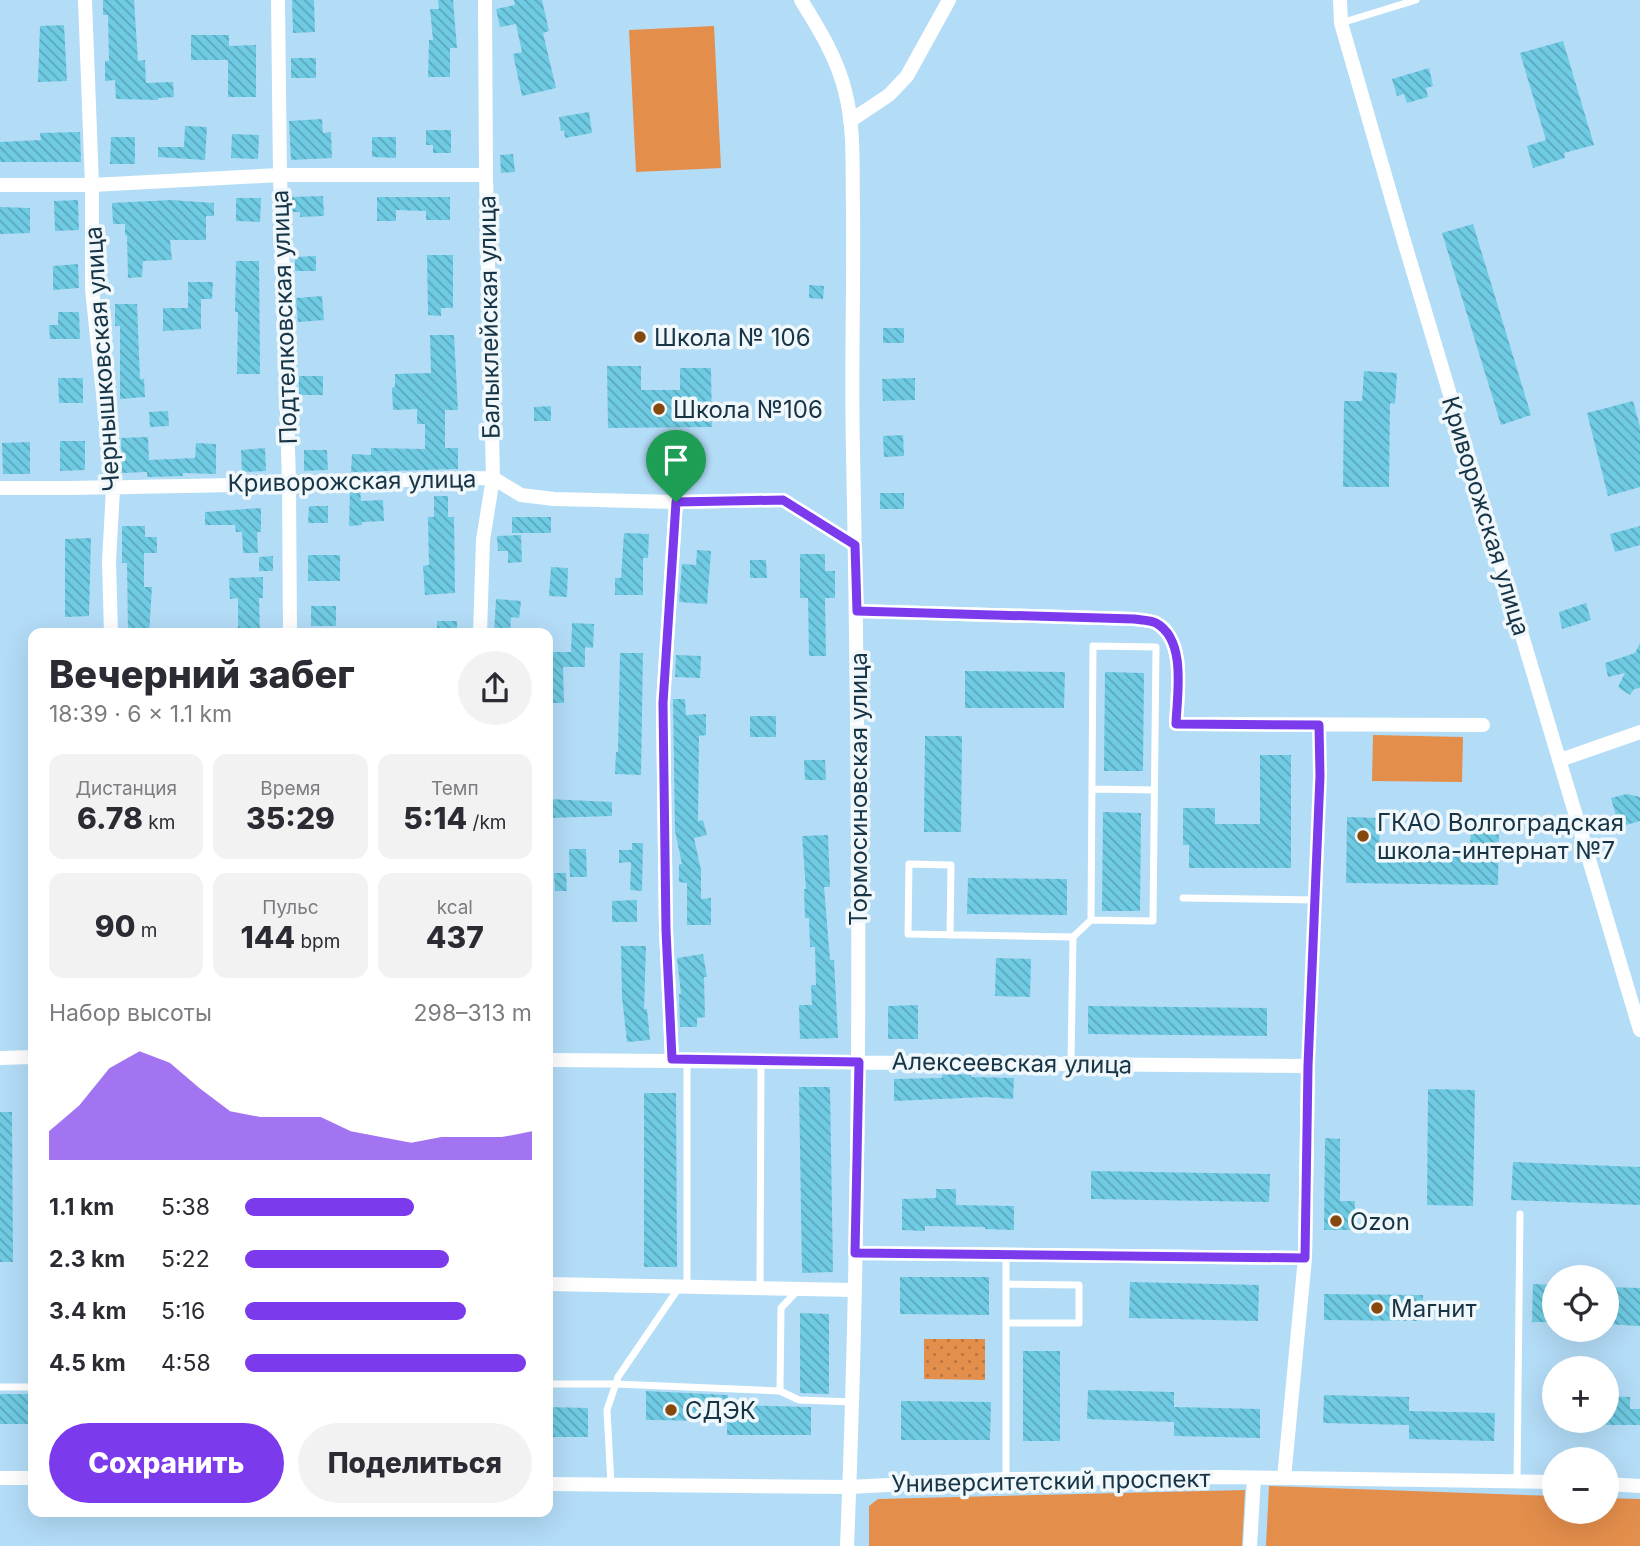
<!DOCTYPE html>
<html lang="ru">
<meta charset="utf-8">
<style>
body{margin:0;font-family:Inter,sans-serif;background:#f2f2f3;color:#2b2b33;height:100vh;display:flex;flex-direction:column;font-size:26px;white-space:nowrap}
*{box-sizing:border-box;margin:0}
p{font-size:23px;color:#7c7c81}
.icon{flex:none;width:38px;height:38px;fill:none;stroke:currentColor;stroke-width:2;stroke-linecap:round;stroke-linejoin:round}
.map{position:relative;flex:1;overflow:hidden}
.sheet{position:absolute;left:28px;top:628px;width:525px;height:889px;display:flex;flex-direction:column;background:#fff;border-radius:14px;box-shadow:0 7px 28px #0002}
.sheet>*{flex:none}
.controls{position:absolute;left:1542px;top:1265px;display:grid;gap:14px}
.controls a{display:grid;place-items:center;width:77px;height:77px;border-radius:50%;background:#fff;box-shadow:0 7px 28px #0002;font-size:35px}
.pin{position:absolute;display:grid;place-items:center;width:60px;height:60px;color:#fff;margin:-72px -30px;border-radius:50% 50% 50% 0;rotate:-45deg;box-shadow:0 0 7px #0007}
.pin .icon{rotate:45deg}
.round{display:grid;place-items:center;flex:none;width:74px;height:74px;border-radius:37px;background:#f2f2f3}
.head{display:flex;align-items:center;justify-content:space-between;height:119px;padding:0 21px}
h1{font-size:38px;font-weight:800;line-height:52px}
.stats{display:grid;grid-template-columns:repeat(3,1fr);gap:10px;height:119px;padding:7px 21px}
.stats div{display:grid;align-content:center;border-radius:14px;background:#f2f2f3;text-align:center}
.stats b{font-size:30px;font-weight:800}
.stats small{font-size:19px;font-weight:400}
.stats p{font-size:19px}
.chart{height:196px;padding:14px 21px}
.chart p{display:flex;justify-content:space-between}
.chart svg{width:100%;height:126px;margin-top:7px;fill:#7c3aed;opacity:.7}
.primary-button{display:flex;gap:14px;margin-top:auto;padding:14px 21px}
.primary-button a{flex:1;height:80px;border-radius:42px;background:#7c3aed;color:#fff;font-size:28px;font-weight:800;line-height:80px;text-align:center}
.primary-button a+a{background:#f2f2f3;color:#2b2b33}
ul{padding:0 21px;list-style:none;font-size:23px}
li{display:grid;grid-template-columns:112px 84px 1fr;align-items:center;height:52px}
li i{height:18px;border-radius:9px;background:#7c3aed}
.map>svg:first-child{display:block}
.grass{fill:#e48e4c}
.park{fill:url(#park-dots)}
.building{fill:url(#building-back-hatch)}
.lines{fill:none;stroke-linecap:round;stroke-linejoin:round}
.lane{stroke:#fff;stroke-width:7}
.street{stroke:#fff;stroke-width:14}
.route-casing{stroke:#fff;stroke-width:14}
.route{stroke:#7c3aed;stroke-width:9}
.poi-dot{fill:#87480e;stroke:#f1f8fc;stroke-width:2.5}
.labels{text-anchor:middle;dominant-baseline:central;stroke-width:7;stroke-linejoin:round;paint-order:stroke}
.street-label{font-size:24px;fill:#173546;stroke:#f1f8fc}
.poi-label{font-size:24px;fill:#173546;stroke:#f1f8fc;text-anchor:start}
</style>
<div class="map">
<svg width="1640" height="1546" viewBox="0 0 1640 1546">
<defs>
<pattern id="park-dots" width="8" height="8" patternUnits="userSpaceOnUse" patternTransform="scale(1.75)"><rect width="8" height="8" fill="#e48e4c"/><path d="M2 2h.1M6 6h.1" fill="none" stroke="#b87541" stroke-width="1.8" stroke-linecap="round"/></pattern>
<pattern id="building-back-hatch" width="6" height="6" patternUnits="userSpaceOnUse" patternTransform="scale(1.75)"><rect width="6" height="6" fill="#6fcbe3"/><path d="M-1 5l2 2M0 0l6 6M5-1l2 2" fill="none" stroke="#5aa6ba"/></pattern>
</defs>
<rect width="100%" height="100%" fill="#b3dcf7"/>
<path class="grass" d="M 714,26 L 721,168 L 636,172 L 629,30 Z
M 1373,735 L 1463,737 L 1462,782 L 1372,781 Z
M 1269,1486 L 1554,1496 L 1554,1512 L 1606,1512 L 1607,1498 L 1640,1499 L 1640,1546 L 1266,1546 Z
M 1245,1490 L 1242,1546 L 869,1546 L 869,1506 L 878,1499 Z"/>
<path class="park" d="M 924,1339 L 985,1339 L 985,1380 L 924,1379 Z"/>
<path class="building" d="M 103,0 L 134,0 L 138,61 L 145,60 L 146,83 L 173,82 L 174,97 L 158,98 L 158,100 L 116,99 L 115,80 L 105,81 L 105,61 L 109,61 L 108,15 L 103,15 Z
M 292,0 L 314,0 L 315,32 L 293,33 Z
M 438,0 L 453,0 L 457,48 L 450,48 L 450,77 L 428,77 L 429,40 L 433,40 L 430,9 L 439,9 Z
M 514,0 L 542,0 L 549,31 L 543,33 L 556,88 L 522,96 L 513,54 L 522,52 L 516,24 L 500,27 L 496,9 L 515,5 Z
M 64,25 L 67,81 L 38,82 L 40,26 Z
M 191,35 L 229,35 L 229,46 L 256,45 L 256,97 L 228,97 L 228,60 L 191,60 Z
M 1563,41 L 1594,145 L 1564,153 L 1565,158 L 1533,168 L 1527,146 L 1546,140 L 1520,53 Z
M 291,58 L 316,58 L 316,78 L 291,78 Z
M 1429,68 L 1433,86 L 1426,88 L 1428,97 L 1407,103 L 1404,94 L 1397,96 L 1392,79 Z
M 589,112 L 592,133 L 565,138 L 564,130 L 561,131 L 559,117 Z
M 322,119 L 323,133 L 331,132 L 332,158 L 291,160 L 289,121 Z
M 185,126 L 207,127 L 205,160 L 158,157 L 158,147 L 184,147 Z
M 426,130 L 451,130 L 451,153 L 433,153 L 433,145 L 426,145 Z
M 80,132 L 81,162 L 0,162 L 0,142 L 41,140 L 40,133 Z
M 232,134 L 259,135 L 258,159 L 231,158 Z
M 111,137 L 135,137 L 135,164 L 110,164 Z
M 372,137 L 396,137 L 396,158 L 372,157 Z
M 513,154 L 515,172 L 501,173 L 500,155 Z
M 323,196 L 324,216 L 300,217 L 300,212 L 291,212 L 291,197 Z
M 377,197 L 450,197 L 450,220 L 426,220 L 426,211 L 396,210 L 396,221 L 377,221 Z
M 236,198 L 261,198 L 260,222 L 236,221 Z
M 78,200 L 79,230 L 55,231 L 54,201 Z
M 171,200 L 214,203 L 214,216 L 206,216 L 206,240 L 170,240 L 172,260 L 143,261 L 142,277 L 128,278 L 127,235 L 125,235 L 125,224 L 113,224 L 112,203 Z
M 0,207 L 30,208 L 30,233 L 0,234 Z
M 1473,224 L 1531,415 L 1501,425 L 1442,233 Z
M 427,255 L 453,255 L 453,308 L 441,308 L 441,316 L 428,315 Z
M 316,256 L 316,271 L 295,271 L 295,257 Z
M 236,261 L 259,261 L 260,374 L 237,374 L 238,312 L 235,312 Z
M 78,264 L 79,288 L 53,290 L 53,266 Z
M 188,282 L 213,282 L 212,299 L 201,299 L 201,329 L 163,331 L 163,308 L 188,308 Z
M 809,285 L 824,286 L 823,299 L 809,298 Z
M 322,296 L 324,320 L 298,322 L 296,298 Z
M 115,304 L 137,304 L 140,379 L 144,379 L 145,397 L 120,399 L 120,326 L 115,326 Z
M 58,312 L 79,312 L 80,339 L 50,339 L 49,325 L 58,325 Z
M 883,328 L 904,328 L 904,343 L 883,343 Z
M 430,335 L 454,335 L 458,410 L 445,410 L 445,448 L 458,448 L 458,469 L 351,472 L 352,454 L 371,455 L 371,448 L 425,449 L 425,424 L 417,424 L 417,409 L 393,410 L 392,388 L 395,387 L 395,374 L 431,373 Z
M 607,366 L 641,366 L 641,390 L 680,390 L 680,368 L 711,368 L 712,427 L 608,428 Z
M 1364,371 L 1397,373 L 1395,404 L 1390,403 L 1389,487 L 1343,487 L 1344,401 L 1362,401 Z
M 299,376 L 323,376 L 323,395 L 299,395 Z
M 58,378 L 83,378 L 83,403 L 59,403 Z
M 915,378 L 915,400 L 883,401 L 882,379 Z
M 1633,401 L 1640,427 L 1640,487 L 1608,496 L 1587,413 Z
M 551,406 L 551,421 L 534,421 L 534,407 Z
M 168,411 L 169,426 L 150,427 L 149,412 Z
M 903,435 L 904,456 L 884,457 L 883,436 Z
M 148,437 L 149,460 L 195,458 L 196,443 L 216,444 L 216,474 L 183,473 L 183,476 L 147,477 L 147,472 L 122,473 L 121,438 Z
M 60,441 L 85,441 L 85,470 L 60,471 Z
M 30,442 L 30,474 L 3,474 L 2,443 Z
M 265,448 L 266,471 L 242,472 L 241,450 Z
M 304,450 L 327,450 L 328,470 L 304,471 Z
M 350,491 L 360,491 L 361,501 L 383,500 L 384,521 L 362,522 L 362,525 L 349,526 Z
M 880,493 L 904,493 L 904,509 L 880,509 Z
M 434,496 L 448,496 L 448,517 L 454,517 L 455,593 L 425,595 L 423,566 L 429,565 L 428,517 L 434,517 Z
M 309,506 L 328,506 L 328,523 L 308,523 Z
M 261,508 L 261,532 L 257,532 L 258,553 L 243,553 L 242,532 L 236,532 L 235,525 L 205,525 L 205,512 Z
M 512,517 L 551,517 L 551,533 L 512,533 Z
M 122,526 L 145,526 L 145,537 L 157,537 L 157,553 L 144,553 L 144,587 L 152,587 L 149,634 L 128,634 L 127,563 L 122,563 Z
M 1640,526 L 1640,545 L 1615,552 L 1610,534 Z
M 624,533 L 649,534 L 648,558 L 643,558 L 643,595 L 615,595 L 615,578 L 621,578 Z
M 521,535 L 522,562 L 508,563 L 508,551 L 498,551 L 497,536 Z
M 91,538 L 89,616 L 65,617 L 65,539 Z
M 697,550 L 711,551 L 707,604 L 679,602 L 682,564 L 696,565 Z
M 800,554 L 825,554 L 825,571 L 835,571 L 835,598 L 825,598 L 826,656 L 809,656 L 808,598 L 800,598 Z
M 308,555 L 340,555 L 340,581 L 308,581 Z
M 273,556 L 273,571 L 259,571 L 259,557 Z
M 750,560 L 766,560 L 767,578 L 750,578 Z
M 551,567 L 568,568 L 567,597 L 549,596 Z
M 263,577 L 263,598 L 259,598 L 260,634 L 238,634 L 238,598 L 230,599 L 229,578 Z
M 496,599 L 521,601 L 519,618 L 511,617 L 510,634 L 494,634 Z
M 1586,603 L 1591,620 L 1562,629 L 1559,612 Z
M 311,606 L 336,606 L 336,626 L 311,626 Z
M 437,621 L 457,621 L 457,634 L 437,634 Z
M 572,623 L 594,624 L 593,648 L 585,647 L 585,667 L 563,667 L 564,703 L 550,703 L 549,652 L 571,652 Z
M 1640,643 L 1640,688 L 1634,689 L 1630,695 L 1618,687 L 1625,673 L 1608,677 L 1605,663 L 1635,653 Z
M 620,653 L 643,653 L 641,775 L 615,774 L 616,752 L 618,752 Z
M 676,655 L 701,656 L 700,678 L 675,677 Z
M 965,671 L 1065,672 L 1064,708 L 965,708 Z
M 1105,672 L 1144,673 L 1143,771 L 1104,771 Z
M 673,699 L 685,699 L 686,715 L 706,714 L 706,735 L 699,736 L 698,821 L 703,820 L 707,835 L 694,838 L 701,870 L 701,899 L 711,898 L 711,925 L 687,925 L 687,883 L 679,882 L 679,864 L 682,864 L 675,831 Z
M 750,716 L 776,716 L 776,737 L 750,737 Z
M 925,736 L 962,736 L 961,832 L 924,832 Z
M 1260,755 L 1291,755 L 1291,868 L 1189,868 L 1189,845 L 1183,845 L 1183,808 L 1215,808 L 1215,824 L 1260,824 Z
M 804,760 L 825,760 L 826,780 L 805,780 Z
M 1627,794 L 1640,797 L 1640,821 L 1619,827 L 1611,798 Z
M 548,799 L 612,802 L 612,816 L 548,818 Z
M 1103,812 L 1141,813 L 1140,911 L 1102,911 Z
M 1347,817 L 1379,818 L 1380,852 L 1470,851 L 1471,820 L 1499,820 L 1498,885 L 1346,883 Z
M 828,835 L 830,887 L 824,887 L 830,960 L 834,960 L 838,1038 L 800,1039 L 799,1005 L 812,1005 L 811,985 L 816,985 L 815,947 L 810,947 L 809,918 L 805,918 L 804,889 L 806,889 L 802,836 Z
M 632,843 L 643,843 L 642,891 L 630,890 L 631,862 L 619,863 L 619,850 L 632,850 Z
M 569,849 L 586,849 L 587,877 L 570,877 Z
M 554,873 L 566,873 L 567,891 L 555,891 Z
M 968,878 L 1067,879 L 1067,915 L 967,914 Z
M 637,900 L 637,922 L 612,922 L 612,901 Z
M 621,946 L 646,946 L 644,1009 L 647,1009 L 650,1040 L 627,1042 L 622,997 Z
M 703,954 L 707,977 L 704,977 L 705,1017 L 697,1018 L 697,1027 L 680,1027 L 679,994 L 681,994 L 677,958 Z
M 996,958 L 1031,959 L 1030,997 L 995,996 Z
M 918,1005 L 918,1039 L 888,1039 L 888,1006 Z
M 1088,1006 L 1267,1008 L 1267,1036 L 1088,1034 Z
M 971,1074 L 971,1077 L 1014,1078 L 1013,1099 L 986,1097 L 894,1101 L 894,1079 L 942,1078 L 942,1075 Z
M 799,1087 L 830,1087 L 833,1272 L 802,1273 Z
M 1428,1089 L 1475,1090 L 1473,1206 L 1427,1205 Z
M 644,1093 L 676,1093 L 677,1267 L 644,1267 Z
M 0,1112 L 12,1112 L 13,1262 L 0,1262 Z
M 1325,1138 L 1340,1139 L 1340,1201 L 1355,1201 L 1354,1230 L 1324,1230 Z
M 1513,1162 L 1640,1167 L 1640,1205 L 1511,1200 Z
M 1091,1171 L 1270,1174 L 1269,1202 L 1091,1199 Z
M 936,1189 L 956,1189 L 956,1205 L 1014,1206 L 1014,1230 L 985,1229 L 985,1227 L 925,1226 L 925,1231 L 902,1230 L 902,1199 L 936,1198 Z
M 900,1277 L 989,1277 L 989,1315 L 900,1314 Z
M 1130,1282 L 1259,1285 L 1258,1321 L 1129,1318 Z
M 1533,1284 L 1554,1285 L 1554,1322 L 1532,1322 Z
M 1606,1287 L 1640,1288 L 1640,1326 L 1606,1324 Z
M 1324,1294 L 1423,1295 L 1422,1321 L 1324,1320 Z
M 800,1313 L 829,1314 L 829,1394 L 800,1393 Z
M 1023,1351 L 1060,1351 L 1060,1441 L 1023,1441 Z
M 1088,1390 L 1174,1392 L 1174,1407 L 1260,1409 L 1260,1438 L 1174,1436 L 1174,1422 L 1087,1419 Z
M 646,1391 L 728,1395 L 728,1405 L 811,1407 L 811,1435 L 727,1435 L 727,1421 L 646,1420 Z
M 0,1394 L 33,1394 L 33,1424 L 0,1424 Z
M 1324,1395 L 1409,1397 L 1409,1411 L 1495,1413 L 1494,1441 L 1409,1439 L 1409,1425 L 1323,1423 Z
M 1606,1396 L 1630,1397 L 1630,1409 L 1640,1409 L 1640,1425 L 1606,1425 Z
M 901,1401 L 991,1402 L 990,1440 L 901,1440 Z
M 548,1407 L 588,1408 L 588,1437 L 548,1437 Z"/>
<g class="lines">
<path class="lane" d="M 1341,23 L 1416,0
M 1093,646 L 1156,647 L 1153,921 L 1091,920 Z
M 1092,789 L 1154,790
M 1183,898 L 1315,900
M 950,935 L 951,865 L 909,864 L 908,934 L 1073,937
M 1071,1063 L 1073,937 L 1091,920
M 1308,1066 L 1320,776 L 1319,725
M 687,1286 L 687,1060
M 760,1286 L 761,1061
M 1006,1323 L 1079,1323 L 1079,1285 L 1006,1284
M 548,1384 L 616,1384 L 780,1391 L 799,1400 L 853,1402
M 0,1387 L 33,1387
M 780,1391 L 781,1308 L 798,1290
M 1006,1479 L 1006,1256
M 1517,1481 L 1520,1214
M 611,1485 L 607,1410 L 618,1377 L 680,1286"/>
<path class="street" d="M 85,0 L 92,185 L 92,289 L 113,489 L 109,561 L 111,634
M 278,0 L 280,175 L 289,482 L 290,634
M 801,0 C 819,29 837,58 845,91 C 855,129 852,170 853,208 C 854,289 851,370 853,451 C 860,816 862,1181 847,1546
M 1340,0 L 1341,23 L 1404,241 L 1640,1030
M 850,121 L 889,95 L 907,76 L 949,0
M 0,185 L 92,185 L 280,175 L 486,175
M 0,488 C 164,489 329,481 493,478 L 521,495 L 554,499 L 676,502 L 783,500 L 855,545
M 857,611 L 1134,619 C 1140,620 1150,620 1156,623 C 1187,640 1177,695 1176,724 L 1483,725
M 480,634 L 483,540 L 493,478 L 486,175 L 485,0
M 1560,760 L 1640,732
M 0,1058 L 33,1057
M 672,1059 L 666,930 L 663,703 L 676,502
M 548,1060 L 1308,1066 L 1305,1258 L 1284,1478
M 855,1253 L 1305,1258
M 548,1284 L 854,1290
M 0,1478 L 33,1478
M 548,1484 L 849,1487 L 1006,1479 L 1222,1477 L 1554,1482
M 1606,1484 L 1640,1486
M 1250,1546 L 1254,1478"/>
</g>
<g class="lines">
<defs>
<path id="route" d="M 783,500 L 855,545 L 857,611 L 1134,619 C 1140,620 1150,620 1156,623 C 1187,640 1177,695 1176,724 L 1319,725 L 1320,776 L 1308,1066 L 1305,1258 L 855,1253 L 859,1062 L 672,1059 L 666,930 L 663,703 L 676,502 Z"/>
</defs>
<use href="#route" class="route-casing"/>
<use href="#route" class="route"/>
</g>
<g class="poi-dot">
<circle cx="640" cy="337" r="7"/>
<circle cx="659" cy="409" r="7"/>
<circle cx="1363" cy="836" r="7"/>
<circle cx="1336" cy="1221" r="7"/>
<circle cx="1377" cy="1308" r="7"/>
<circle cx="671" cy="1410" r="7"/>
</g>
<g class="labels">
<g class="street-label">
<text transform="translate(284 317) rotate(-92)">Подтелковская улица</text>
<text transform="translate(489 317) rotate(-91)">Балыклейская улица</text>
<text transform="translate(102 359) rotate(-94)">Чернышковская улица</text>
<text transform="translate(352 481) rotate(-1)">Криворожская улица</text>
<text transform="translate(1486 516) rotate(73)">Криворожская улица</text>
<text transform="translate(858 789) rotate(-90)">Тормосиновская улица</text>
<text transform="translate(1012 1063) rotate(1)">Алексеевская улица</text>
<text transform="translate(1051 1481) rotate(-1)">Университетский проспект</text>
</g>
<g class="poi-label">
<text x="654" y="337">Школа № 106</text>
<text x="673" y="409">Школа №106</text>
<text x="1377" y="822">ГКАО Волгоградская<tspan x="1377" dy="28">школа-интернат №7</tspan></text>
<text x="1350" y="1221">Ozon</text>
<text x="1391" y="1308">Магнит</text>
<text x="685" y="1410">СДЭК</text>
</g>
</g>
</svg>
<div class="controls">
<a><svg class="icon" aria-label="locate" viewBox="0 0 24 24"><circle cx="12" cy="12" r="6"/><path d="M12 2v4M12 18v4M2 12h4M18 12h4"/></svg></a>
<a>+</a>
<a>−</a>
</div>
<div class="pin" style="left:676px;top:502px;background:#1e9e55"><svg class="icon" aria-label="arrive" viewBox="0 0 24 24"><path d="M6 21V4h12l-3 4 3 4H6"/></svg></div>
<section class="sheet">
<div class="head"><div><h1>Вечерний забег</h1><p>18:39 · 6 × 1.1 km</p></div><a class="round"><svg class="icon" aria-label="share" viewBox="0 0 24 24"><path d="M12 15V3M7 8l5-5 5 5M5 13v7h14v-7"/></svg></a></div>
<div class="stats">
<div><p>Дистанция</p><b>6.78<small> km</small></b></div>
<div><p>Время</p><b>35:29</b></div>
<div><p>Темп</p><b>5:14<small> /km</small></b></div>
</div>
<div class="stats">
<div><b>90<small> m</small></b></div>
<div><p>Пульс</p><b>144<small> bpm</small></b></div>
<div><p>kcal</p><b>437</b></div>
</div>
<div class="chart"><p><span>Набор высоты</span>298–313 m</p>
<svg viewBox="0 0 160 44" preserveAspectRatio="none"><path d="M0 44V34L10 25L20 12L30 6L40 10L50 19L60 27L70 29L80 29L90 29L100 34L110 36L120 38L130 36L140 36L150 36L160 34V44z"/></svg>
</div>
<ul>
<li><b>1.1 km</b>5:38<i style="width:59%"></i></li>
<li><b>2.3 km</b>5:22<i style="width:71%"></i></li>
<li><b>3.4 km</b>5:16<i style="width:77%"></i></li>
<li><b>4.5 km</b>4:58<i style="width:98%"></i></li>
</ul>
<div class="primary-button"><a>Сохранить</a><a>Поделиться</a></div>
</section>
</div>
